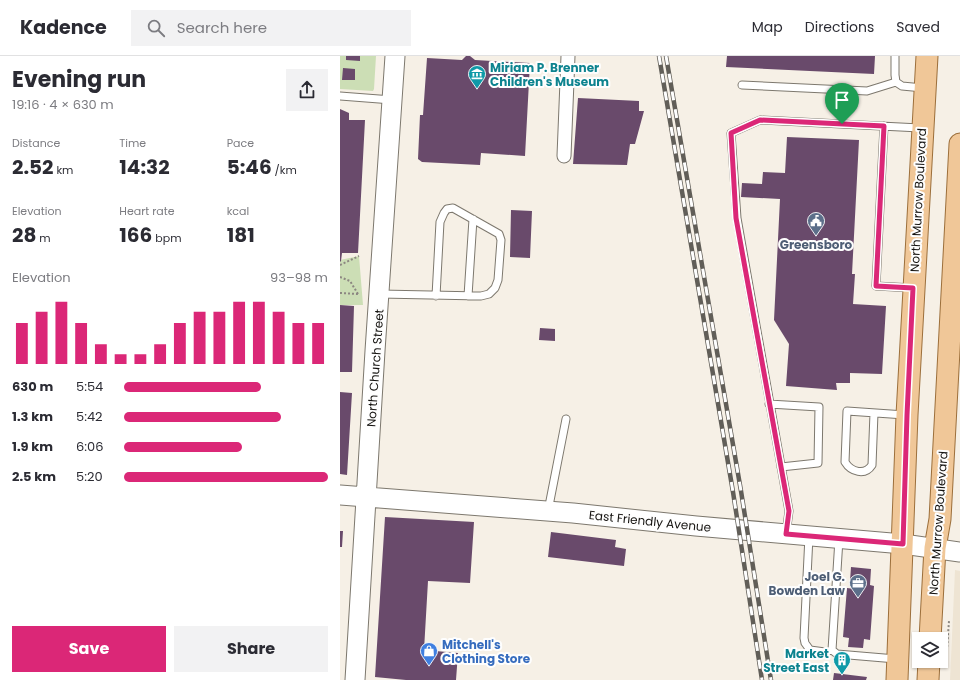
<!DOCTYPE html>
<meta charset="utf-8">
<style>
body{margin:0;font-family:Poppins,sans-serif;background:#f2f2f3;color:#2b2b33;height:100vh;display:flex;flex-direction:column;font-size:15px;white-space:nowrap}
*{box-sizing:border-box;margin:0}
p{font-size:13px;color:#7c7c81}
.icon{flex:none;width:22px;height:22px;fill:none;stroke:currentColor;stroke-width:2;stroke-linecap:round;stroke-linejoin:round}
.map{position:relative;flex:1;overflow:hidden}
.details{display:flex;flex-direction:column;background:#fff;width:340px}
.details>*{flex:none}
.fabs{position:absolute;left:572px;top:576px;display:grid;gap:8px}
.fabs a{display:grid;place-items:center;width:36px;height:36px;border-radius:0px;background:#fff;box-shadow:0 1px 3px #0004;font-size:20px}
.pin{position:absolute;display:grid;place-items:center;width:34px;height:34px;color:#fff;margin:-41px -17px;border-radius:50% 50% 50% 0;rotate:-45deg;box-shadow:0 0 4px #0007}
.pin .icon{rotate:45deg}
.round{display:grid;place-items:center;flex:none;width:42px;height:42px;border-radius:0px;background:#f2f2f3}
.headline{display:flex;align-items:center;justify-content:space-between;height:68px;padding:0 12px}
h1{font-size:22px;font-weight:700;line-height:30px}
.figures{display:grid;grid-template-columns:repeat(3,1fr);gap:6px;height:68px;padding:4px 12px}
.figures div{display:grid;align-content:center}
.figures b{font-size:20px;font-weight:700}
.figures small{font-size:11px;font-weight:400}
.figures p{font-size:11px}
.chart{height:112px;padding:8px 12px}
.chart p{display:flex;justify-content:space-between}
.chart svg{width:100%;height:72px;margin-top:4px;stroke:#db2777;stroke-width:6}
.button{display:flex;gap:8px;margin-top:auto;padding:8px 12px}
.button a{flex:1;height:46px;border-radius:0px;background:#db2777;color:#fff;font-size:16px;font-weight:700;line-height:46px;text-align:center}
.button a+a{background:#f2f2f3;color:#2b2b33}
ul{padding:0 12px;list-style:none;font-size:13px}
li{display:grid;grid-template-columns:64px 48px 1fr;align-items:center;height:30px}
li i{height:10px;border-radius:5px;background:#db2777}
header{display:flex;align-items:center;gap:24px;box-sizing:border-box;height:56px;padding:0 20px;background:#fff;border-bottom:1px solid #e1e1e2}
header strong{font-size:19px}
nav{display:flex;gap:22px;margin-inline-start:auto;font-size:14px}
.search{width:280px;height:36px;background:#f2f2f3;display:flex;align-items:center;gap:10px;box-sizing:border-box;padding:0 14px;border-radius:0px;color:#7c7c81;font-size:15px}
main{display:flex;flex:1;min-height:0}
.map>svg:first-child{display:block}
.built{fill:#eee4d3}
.green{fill:#ccdeb5}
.building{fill:#694a6b}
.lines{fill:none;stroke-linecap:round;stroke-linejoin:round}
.lane-casing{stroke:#7d786e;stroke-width:9}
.street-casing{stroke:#7d786e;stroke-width:15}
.secondary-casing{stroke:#7d786e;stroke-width:21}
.primary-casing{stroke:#9c6f3b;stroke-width:23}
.path{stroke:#8c8781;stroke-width:2;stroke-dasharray:2 2;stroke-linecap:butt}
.lane{stroke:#fff;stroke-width:7}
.street{stroke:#fff;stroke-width:13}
.secondary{stroke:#fff;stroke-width:19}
.primary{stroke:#f0c798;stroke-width:21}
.rail-casing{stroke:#615e58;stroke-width:4.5}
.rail{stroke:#fefefe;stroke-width:3;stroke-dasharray:9;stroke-linecap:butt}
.route-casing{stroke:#fff;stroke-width:8}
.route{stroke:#db2777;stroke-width:5}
.labels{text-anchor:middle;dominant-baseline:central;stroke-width:4;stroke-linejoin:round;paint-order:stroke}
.culture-label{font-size:12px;font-weight:bold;fill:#0d838f;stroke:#fefefe;text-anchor:start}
.street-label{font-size:12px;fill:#14120f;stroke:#fefefe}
.service-label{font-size:12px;font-weight:bold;fill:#4e5e75;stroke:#fefefe}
.shop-label{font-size:12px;font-weight:bold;fill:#366cbe;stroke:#fefefe;text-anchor:start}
</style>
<header>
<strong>Kadence</strong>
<div class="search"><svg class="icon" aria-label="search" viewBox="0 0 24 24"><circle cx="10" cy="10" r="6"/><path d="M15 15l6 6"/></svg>Search here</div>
<nav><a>Map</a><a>Directions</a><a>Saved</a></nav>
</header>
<main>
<section class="details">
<div class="headline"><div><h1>Evening run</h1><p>19:16 · 4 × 630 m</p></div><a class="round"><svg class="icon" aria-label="share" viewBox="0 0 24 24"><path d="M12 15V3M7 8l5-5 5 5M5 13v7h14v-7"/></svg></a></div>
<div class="figures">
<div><p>Distance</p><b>2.52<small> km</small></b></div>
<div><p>Time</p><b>14:32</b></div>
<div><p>Pace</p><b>5:46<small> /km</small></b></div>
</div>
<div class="figures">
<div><p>Elevation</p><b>28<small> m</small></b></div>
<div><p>Heart rate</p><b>166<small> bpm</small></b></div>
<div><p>kcal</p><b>181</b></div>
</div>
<div class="chart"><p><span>Elevation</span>93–98 m</p>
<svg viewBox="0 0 160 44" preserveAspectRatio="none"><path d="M5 44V19M15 44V12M25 44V6M35 44V19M45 44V32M55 44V38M65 44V38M75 44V32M85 44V19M95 44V12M105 44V12M115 44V6M125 44V6M135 44V12M145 44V19M155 44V19"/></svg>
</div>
<ul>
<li><b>630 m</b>5:54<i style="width:67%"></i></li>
<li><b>1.3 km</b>5:42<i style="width:77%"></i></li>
<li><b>1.9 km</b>6:06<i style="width:58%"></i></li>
<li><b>2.5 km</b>5:20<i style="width:100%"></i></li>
</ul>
<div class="button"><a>Save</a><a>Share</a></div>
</section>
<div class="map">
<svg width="620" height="624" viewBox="0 0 620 624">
<rect width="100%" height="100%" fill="#f6f0e6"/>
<path class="built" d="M 615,514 L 620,515 L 620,624 L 610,624 Z"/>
<path class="green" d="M 0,0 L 36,0 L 34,33 L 33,35 L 0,33 Z
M 19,200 L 23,249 L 0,249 L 0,204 Z"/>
<path class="building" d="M 6,0 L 20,0 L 20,5 L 6,4 Z
M 126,0 L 130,0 L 135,4 L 190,7 L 185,100 L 141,97 L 140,109 L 82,106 L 78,103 L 80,59 L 83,59 L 87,2 L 122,4 Z
M 387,0 L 535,0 L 534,18 L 386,11 Z
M 3,12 L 15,13 L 15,24 L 2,24 Z
M 238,42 L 299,45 L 299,55 L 304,55 L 295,88 L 290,88 L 287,109 L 233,108 Z
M 0,53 L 9,57 L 9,64 L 25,64 L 18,197 L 2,197 L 1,205 L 0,206 Z
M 447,81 L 519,84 L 512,218 L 515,218 L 513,248 L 546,250 L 542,318 L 510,317 L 510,327 L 496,327 L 497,334 L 446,330 L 449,288 L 434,264 L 440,143 L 401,141 L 402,127 L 422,128 L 423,116 L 445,117 Z
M 171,154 L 192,155 L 190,202 L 170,201 Z
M 0,249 L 14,250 L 12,316 L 0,316 Z
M 200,272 L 215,273 L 215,285 L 199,284 Z
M 0,336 L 12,337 L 7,419 L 0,418 Z
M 45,461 L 134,466 L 130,527 L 88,525 L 84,594 L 118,597 L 116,624 L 66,624 L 35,621 Z
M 0,475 L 3,475 L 2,491 L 0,491 Z
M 211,476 L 276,484 L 275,491 L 286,493 L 284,510 L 208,501 Z
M 511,511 L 531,513 L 530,529 L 534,530 L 530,584 L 524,583 L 523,592 L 508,591 L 509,582 L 503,581 L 507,532 L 515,533 L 515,526 L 510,525 Z
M 494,617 L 527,621 L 526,624 L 493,624 Z"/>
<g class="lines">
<defs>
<path id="lane" d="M 555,0 L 555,19 L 556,26 L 562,30 L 583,32
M 402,29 L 527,35 L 556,26
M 0,40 L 52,44
M 544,70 L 536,230 L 573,232
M 40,238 L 141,240 L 149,238 L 155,232 L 158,224 L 161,184 L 159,178 L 113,152 L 107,153 L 104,157 L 100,166 L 96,240
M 128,240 L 133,163
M 429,348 L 479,351 L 478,407 L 441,411
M 534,357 L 532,409 C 525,420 511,416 505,406 L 507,355 L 565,359
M 208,455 L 226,363
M 446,478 L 449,455 L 397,162 L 391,77 L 420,64 L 580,72
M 469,480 L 464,582 L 465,587 L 470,594 L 485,596 L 492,594 L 499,483
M 492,594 L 497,598 L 556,603"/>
<path id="street" d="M 224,100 L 228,0"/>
<path id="secondary" d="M 0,439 L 233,457 L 356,470 L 563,488 L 620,496
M 15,624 L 35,295 L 55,0"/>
<path id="primary" d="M 590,583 L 595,492 L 600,463 L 620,88
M 557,624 L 567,359 L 587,0
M 588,624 L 589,605"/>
</defs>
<use href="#lane" class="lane-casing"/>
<use href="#street" class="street-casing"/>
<use href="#secondary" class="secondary-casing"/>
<use href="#primary" class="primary-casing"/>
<path class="path" d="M 0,209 L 19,200
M 0,221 L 10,225 L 18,238
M 0,237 L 18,238
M 606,607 L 609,565"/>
<use href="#lane" class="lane"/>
<use href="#street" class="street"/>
<use href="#secondary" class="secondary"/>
<use href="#primary" class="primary"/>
<defs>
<path id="rail" d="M 319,0 L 393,436 L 422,624
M 326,0 L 401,435 L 431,624"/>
</defs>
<use href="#rail" class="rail-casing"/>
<use href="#rail" class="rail"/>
</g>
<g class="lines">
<defs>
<path id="route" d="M 420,64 L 544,70 L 536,230 L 573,232 L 567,359 L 563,488 L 446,478 L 449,455 L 396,162 L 391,77 Z"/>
</defs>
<use href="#route" class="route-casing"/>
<use href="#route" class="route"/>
</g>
<defs>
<symbol id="museum-pin" viewBox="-11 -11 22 30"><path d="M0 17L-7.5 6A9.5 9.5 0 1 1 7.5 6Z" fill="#0f9aa8" stroke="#fefefe"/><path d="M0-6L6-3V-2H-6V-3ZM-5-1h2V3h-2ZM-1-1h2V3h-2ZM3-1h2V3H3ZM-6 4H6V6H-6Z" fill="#fff"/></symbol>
<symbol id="civic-pin" viewBox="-11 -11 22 30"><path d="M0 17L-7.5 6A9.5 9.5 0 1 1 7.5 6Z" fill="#5c6f8a" stroke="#fefefe"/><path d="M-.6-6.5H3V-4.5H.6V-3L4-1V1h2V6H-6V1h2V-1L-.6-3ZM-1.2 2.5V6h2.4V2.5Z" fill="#fff"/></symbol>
<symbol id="office-pin" viewBox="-11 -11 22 30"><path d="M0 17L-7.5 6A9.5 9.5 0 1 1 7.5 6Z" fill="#5c6f8a" stroke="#fefefe"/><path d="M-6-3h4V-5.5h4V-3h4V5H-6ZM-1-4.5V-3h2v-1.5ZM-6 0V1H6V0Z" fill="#fff"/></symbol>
<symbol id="shop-pin" viewBox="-11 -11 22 30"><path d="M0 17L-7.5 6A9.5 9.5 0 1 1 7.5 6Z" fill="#3f7fe0" stroke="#fefefe"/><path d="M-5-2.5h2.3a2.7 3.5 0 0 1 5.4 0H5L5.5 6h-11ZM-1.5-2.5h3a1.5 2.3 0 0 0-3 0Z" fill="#fff"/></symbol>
<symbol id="building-pin" viewBox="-11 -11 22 30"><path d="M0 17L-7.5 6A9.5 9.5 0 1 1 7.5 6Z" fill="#0f9aa8" stroke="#fefefe"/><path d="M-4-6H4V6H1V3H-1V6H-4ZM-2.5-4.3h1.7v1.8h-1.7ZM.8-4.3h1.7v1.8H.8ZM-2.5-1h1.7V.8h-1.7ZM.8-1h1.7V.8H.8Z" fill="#fff"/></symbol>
</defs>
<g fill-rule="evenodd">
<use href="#museum-pin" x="127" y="8" width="20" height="27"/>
<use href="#civic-pin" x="466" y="155" width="20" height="27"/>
<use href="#office-pin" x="508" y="517" width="20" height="27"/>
<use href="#shop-pin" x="79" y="585" width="20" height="27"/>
<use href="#building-pin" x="492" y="594" width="20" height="27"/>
</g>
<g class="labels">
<g class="culture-label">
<text x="150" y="11">Miriam P. Brenner<tspan x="150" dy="14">Children's Museum</tspan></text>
<text x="489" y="597" text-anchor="end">Market<tspan x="489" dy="14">Street East</tspan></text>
</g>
<g class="street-label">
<text transform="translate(578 144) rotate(-87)">North Murrow Boulevard</text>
<text transform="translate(35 312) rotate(-86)">North Church Street</text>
<text transform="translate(310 465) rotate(6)">East Friendly Avenue</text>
<text transform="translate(598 467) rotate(-86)">North Murrow Boulevard</text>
</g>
<g class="service-label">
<text x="476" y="188">Greensboro</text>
<text x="505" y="520" text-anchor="end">Joel G.<tspan x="505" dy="14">Bowden Law</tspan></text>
</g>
<g class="shop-label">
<text x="102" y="588">Mitchell's<tspan x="102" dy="14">Clothing Store</tspan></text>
</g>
</g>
</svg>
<div class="fabs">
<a><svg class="icon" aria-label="layers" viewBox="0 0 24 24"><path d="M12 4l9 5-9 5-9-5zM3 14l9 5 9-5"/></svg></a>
</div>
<div class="pin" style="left:502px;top:68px;background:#1e9e55"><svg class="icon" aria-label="arrive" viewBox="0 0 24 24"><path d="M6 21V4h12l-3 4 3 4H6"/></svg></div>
</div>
</main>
